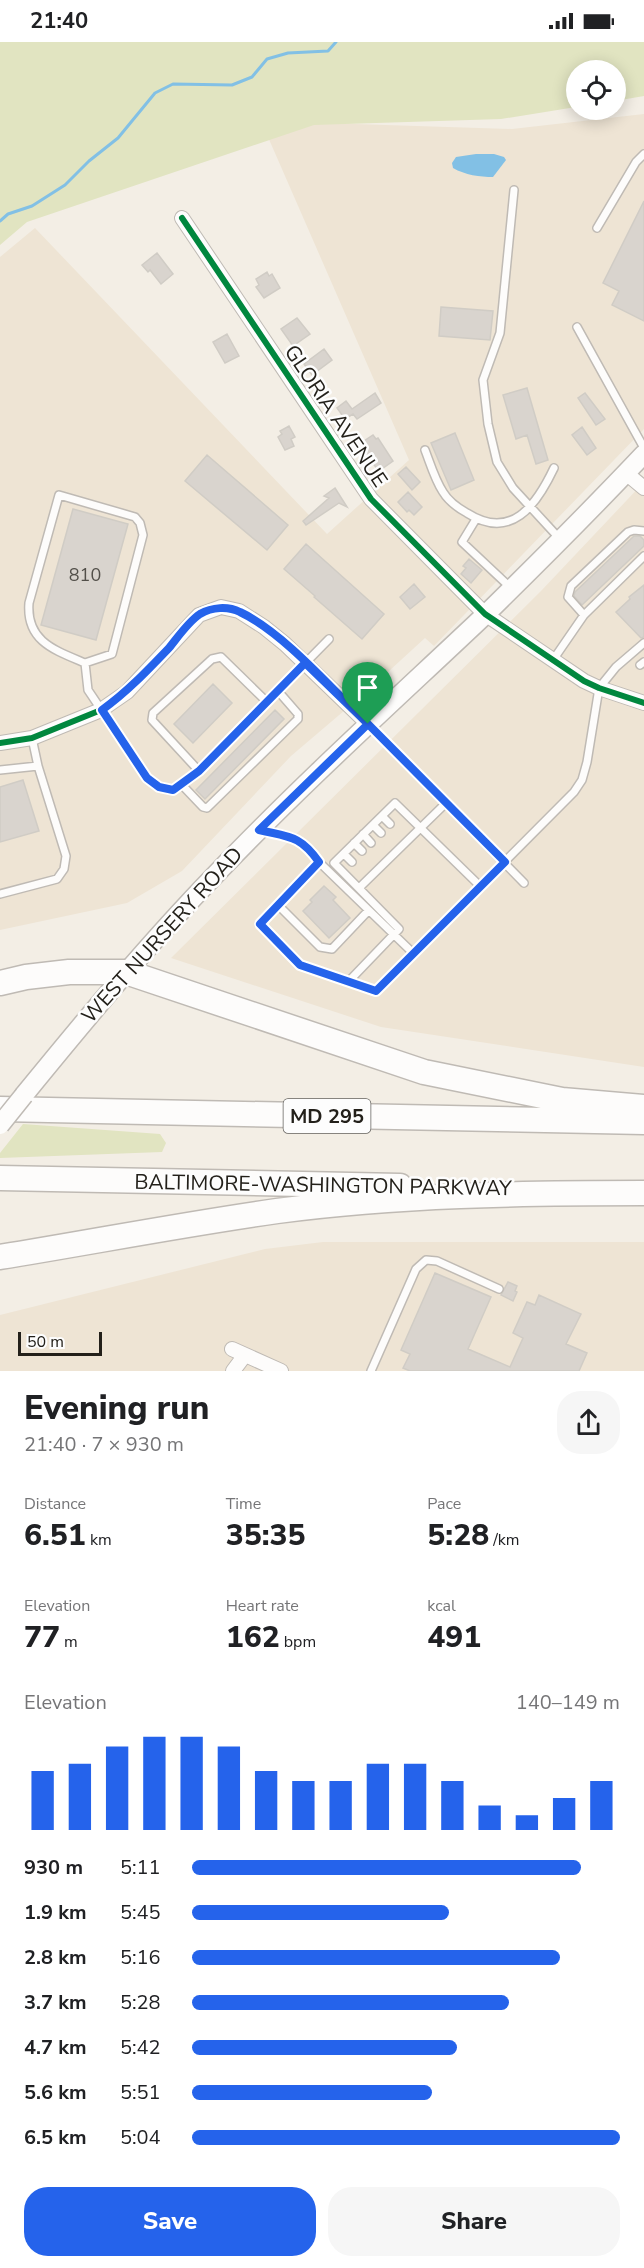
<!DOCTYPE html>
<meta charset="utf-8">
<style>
body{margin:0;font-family:"Nunito Sans",sans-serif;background:#f6f6f6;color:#202124;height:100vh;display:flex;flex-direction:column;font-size:22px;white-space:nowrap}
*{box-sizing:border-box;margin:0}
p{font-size:20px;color:#757577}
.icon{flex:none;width:33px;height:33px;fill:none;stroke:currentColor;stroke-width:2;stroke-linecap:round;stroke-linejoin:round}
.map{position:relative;height:1329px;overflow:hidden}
.details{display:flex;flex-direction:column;background:#fff;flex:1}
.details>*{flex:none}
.controls{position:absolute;left:566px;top:18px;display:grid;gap:12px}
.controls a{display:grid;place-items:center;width:60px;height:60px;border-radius:50%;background:#fff;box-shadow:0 3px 15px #0003;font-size:30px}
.scale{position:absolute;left:18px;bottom:15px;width:84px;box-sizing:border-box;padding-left:6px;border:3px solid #23201a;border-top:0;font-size:16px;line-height:21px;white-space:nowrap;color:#23201a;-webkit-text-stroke:4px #fdfdfd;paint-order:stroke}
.pin{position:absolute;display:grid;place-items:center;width:51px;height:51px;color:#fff;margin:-62px -26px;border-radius:50% 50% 50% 0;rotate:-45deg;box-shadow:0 0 6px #0007}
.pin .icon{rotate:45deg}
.round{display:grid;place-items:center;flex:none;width:63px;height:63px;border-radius:24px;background:#f6f6f6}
.headline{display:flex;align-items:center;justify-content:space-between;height:102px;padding:0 24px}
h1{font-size:33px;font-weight:800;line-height:45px}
.stats{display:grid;grid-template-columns:repeat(3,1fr);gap:9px;height:102px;padding:6px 24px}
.stats div{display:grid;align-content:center}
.stats b{font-size:30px;font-weight:800}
.stats small{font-size:16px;font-weight:400}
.stats p{font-size:16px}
.chart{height:168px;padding:12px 24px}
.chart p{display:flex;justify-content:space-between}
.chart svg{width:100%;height:108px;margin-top:6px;stroke:#2563eb;stroke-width:6}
.button{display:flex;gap:12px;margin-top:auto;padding:12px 24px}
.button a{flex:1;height:69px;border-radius:24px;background:#2563eb;color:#fff;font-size:24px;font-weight:800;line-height:69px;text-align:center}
.button a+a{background:#f6f6f6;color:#202124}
ul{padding:0 24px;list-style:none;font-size:20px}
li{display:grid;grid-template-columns:96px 72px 1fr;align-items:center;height:45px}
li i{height:15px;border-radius:8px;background:#2563eb}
.status{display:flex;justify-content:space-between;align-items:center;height:42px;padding:0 30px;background:#fff;direction:ltr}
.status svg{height:16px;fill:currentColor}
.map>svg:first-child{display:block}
.built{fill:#eee4d4}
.green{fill:#e1e4c1}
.water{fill:#82c0e5}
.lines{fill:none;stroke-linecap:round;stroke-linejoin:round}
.stream{stroke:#82c0e5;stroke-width:3}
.building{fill:#d9d4ce;stroke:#d0ccc5;stroke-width:1.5}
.lane-casing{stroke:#bfbab4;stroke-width:10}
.street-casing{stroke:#bfbab4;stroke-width:16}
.secondary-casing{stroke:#bfbab4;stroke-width:21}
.highway-casing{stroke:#bfbab4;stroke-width:27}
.lane{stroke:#fdfcfb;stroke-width:7}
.street{stroke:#fdfcfb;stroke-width:14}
.secondary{stroke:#fdfcfb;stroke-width:18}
.highway{stroke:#fdfcfb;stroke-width:24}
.secondary-bridge-casing{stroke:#bfbab4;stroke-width:21;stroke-linecap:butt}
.secondary-bridge{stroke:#fdfcfb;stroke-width:18}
.cycleway-casing{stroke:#fdfdfd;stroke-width:10}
.cycleway{stroke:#00873e;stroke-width:6}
.route-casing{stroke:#fff;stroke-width:12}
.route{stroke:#2563eb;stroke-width:8}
.labels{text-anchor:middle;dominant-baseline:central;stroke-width:5;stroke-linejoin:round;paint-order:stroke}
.number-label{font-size:18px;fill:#524f49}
.shield{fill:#fdfdfd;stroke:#64625e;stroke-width:1.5}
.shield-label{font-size:20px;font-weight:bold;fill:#23201a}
.street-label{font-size:21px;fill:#23201a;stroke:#fdfdfd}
</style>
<div class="status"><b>21:40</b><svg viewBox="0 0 49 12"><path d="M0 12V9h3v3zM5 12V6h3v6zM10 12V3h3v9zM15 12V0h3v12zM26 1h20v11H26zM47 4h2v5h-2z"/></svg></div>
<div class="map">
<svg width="644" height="1329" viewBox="0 0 644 1329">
<rect width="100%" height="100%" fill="#f3eee5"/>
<path class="built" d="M 644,72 L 644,387 L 434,604 L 425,596 L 365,651 L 291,714 L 182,829 L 127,861 L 0,888 L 0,215 L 35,186 L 327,492 L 409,418 L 261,79 L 512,87 Z
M 644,440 L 644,1025 L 381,985 L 171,916 L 541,549 Z
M 323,1200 L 644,1200 L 644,1329 L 0,1329 L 0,1273 L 265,1207 Z"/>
<path class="green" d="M 0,0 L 644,0 L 644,54 L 615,59 L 615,28 L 576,28 L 576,65 L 501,77 L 314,83 L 27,180 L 0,203 Z
M 23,1082 L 160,1092 L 166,1101 L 162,1110 L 0,1116 L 0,1111 Z"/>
<path class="water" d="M 476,112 L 494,112 L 504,115 L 506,118 L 493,135 C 480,135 465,133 453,126 L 452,121 L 456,115 Z"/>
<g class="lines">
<path class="stream" d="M 0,179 L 8,172 L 32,164 L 65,143 L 89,119 L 118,96 L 155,51 L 173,42 L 232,43 L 252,35 L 267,17 L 288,11 L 328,9 L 336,0"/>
</g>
<path class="building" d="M 644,159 L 644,279 L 612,263 L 619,249 L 603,241 Z
M 157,211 L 173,232 L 161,242 L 150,228 L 148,230 L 142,223 Z
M 267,230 L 269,234 L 272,232 L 280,246 L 264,256 L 256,245 L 259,243 L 256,237 Z
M 441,265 L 493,269 L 490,298 L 439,294 Z
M 297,276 L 310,292 L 293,304 L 281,287 Z
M 227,292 L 239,314 L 225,321 L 213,300 Z
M 324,307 L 332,318 L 312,333 L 304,322 Z
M 527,346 L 548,418 L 536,422 L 527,393 L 516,397 L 503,353 Z
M 375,351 L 381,361 L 357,377 L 353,372 L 345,377 L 337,366 L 346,359 L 352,367 Z
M 585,351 L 605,377 L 596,383 L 578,356 Z
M 289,384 L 295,395 L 291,397 L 294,404 L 285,408 L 278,395 L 282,392 L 280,389 Z
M 582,385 L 596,406 L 587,413 L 572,393 Z
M 455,391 L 474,438 L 451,448 L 431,401 Z
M 373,393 L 376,397 L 378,396 L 393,419 L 379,429 L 358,403 Z
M 207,413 L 288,483 L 267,508 L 185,439 Z
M 406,425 L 420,440 L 412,448 L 398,432 Z
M 335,446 L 347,465 L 339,461 L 306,483 L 303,479 L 329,456 L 324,454 Z
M 408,450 L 422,465 L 414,473 L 409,468 L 407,470 L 398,460 Z
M 73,467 L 128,482 L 96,598 L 41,583 Z
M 634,494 L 640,494 L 644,498 L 644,504 L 582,563 L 574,554 L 575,550 Z
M 306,502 L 384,572 L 362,597 L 314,555 L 315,554 L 284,527 Z
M 469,517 L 482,528 L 471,541 L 461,532 L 466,526 L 463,524 Z
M 414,542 L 425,555 L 410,567 L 400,555 Z
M 644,543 L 644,595 L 641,596 L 616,570 L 630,557 L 629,555 Z
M 213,642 L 232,661 L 193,701 L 174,682 Z
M 275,668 L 284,677 L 205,757 L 196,748 Z
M 23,738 L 39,789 L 0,800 L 0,745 Z
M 324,844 L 336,855 L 333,858 L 350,876 L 329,896 L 303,869 L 312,860 L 310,858 Z
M 435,1231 L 491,1255 L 468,1307 L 510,1325 L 523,1296 L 513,1291 L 527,1260 L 535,1263 L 539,1253 L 581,1272 L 566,1302 L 587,1311 L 579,1329 L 410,1329 L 403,1326 L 410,1312 L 401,1308 Z
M 508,1240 L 517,1244 L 515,1249 L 517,1250 L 513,1259 L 501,1253 Z"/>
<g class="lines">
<defs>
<path id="lane" d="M 514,148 L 500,291 L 483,338 L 488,382 L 497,420 L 513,446 L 559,496
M 597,186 L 636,120 L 644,112
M 577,285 L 644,406
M 425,408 C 430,421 435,438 443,450 C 449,460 458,466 467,471 C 511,499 536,464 554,426
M 476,477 L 462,500 L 511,546
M 584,573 L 568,555 L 571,544 L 628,490 L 634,488 L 644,489
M 553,618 L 584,573 L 644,514
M 85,621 L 112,612 L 143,493 L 140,481 L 135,475 L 59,453 L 29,561 C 26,599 54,608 85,621 L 88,648 L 147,736 L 159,745 L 173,748 L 199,729 L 329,597
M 640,623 L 644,620
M 368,682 L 524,841
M 0,728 L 38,724 L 32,696
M 199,729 L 152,678 L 153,671 L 212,617 L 221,615 L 267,660
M 182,743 L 203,765 L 207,766 L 298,677 L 298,672 L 278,649
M 382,774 L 390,782
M 373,783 L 381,791
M 261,789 C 291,795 300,793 319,820 L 414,912
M 363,792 L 371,801
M 354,801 L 362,809
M 344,812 L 352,820
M 319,820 L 259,882 L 300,923 L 349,939
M 481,845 L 395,761 L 334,821 L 399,887 L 349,939 L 376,949 L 574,750 L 582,738 L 587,720 L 599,646 L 616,625 L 644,601
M 359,846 L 446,761
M 0,852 L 57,837 L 64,827 L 66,814 L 38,724
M 278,863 L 320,905 L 332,907 L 368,869
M 371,1329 L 416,1227 L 426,1218 L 437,1219 L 499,1247"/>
<path id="street" d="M 182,176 L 371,457 L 485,572 L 584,639 L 599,646 L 644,661
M 626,431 L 644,446
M 0,701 L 32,696 L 101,668 L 127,650 L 199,573 L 221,565 L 239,569 L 264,585 L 285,602 L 368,682
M 232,1307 L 281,1329
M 233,1329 L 245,1313"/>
<path id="secondary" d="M 24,1053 C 86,977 149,901 217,831 C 303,741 395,658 485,573 C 539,520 592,467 644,412"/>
<path id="highway" d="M 0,941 L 26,935 L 69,930 L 126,930 L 424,1030 L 562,1058 L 644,1065
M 0,1067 L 644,1080
M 0,1136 L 400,1144
M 0,1215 C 92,1200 185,1182 277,1169 C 398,1153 522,1151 644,1151"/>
</defs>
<use href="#lane" class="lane-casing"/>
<use href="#street" class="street-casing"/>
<use href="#secondary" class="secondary-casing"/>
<use href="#highway" class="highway-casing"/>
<use href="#lane" class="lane"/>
<use href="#street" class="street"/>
<use href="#secondary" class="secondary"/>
<use href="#highway" class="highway"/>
<defs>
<path id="secondary-bridge" d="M 0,1083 L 24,1053"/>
</defs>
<use href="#secondary-bridge" class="secondary-bridge-casing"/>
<use href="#secondary-bridge" class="secondary-bridge"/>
<defs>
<path id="cycleway" d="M 182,176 L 371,457 L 485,572 L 584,639 L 599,646 L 644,661
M 0,701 L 32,696 L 101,668 L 127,650 L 199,573 L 221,565 L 239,569 L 264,585 L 285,602 L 368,682"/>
</defs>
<use href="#cycleway" class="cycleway-casing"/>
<use href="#cycleway" class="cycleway"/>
</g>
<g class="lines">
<defs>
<path id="route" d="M 368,682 C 333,648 283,590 240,570 C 228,564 212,565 200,572 C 188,580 178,595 169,606 C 147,629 127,650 102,668 L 147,736 L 159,745 L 173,748 L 199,729 L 305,621 L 368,682 L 259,788 C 289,795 300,793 319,820 L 260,882 L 300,923 L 376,949 L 505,820 L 368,682"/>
</defs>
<use href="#route" class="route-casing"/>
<use href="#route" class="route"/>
</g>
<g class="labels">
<g class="number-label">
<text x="85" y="533">810</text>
</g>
<rect class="shield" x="283.5" y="1057" width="87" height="34" rx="4.5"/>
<g class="shield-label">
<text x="327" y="1074">MD 295</text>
</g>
<g class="street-label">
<text transform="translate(336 374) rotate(56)">GLORIA AVENUE</text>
<text transform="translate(162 893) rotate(-48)">WEST NURSERY ROAD</text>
<text transform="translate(323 1143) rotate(1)">BALTIMORE-WASHINGTON PARKWAY</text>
</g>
</g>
</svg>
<div class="controls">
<a><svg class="icon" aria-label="locate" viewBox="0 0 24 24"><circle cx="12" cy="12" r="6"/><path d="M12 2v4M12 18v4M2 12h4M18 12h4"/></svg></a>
</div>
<div class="scale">50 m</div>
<div class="pin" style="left:368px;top:682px;background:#1e9e55"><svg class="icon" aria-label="arrive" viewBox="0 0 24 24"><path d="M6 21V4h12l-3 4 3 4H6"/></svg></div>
</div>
<section class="details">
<div class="headline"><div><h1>Evening run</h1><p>21:40 · 7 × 930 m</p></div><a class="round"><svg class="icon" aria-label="share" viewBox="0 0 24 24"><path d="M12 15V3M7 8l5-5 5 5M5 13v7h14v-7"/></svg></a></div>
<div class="stats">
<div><p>Distance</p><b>6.51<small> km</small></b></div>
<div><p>Time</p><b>35:35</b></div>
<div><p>Pace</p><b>5:28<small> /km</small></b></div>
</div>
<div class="stats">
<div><p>Elevation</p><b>77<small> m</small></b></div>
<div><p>Heart rate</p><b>162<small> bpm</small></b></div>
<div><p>kcal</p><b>491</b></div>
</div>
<div class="chart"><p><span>Elevation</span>140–149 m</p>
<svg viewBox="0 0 160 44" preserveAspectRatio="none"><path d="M5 44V20M15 44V17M25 44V10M35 44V6M45 44V6M55 44V10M65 44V20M75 44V24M85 44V24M95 44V17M105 44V17M115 44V24M125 44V34M135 44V38M145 44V31M155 44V24"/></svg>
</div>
<ul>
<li><b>930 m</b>5:11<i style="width:91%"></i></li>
<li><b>1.9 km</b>5:45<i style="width:60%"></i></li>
<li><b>2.8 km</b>5:16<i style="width:86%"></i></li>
<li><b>3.7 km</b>5:28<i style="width:74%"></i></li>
<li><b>4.7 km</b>5:42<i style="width:62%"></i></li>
<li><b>5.6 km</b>5:51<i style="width:56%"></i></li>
<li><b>6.5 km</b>5:04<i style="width:100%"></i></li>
</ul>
<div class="button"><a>Save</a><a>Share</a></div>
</section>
